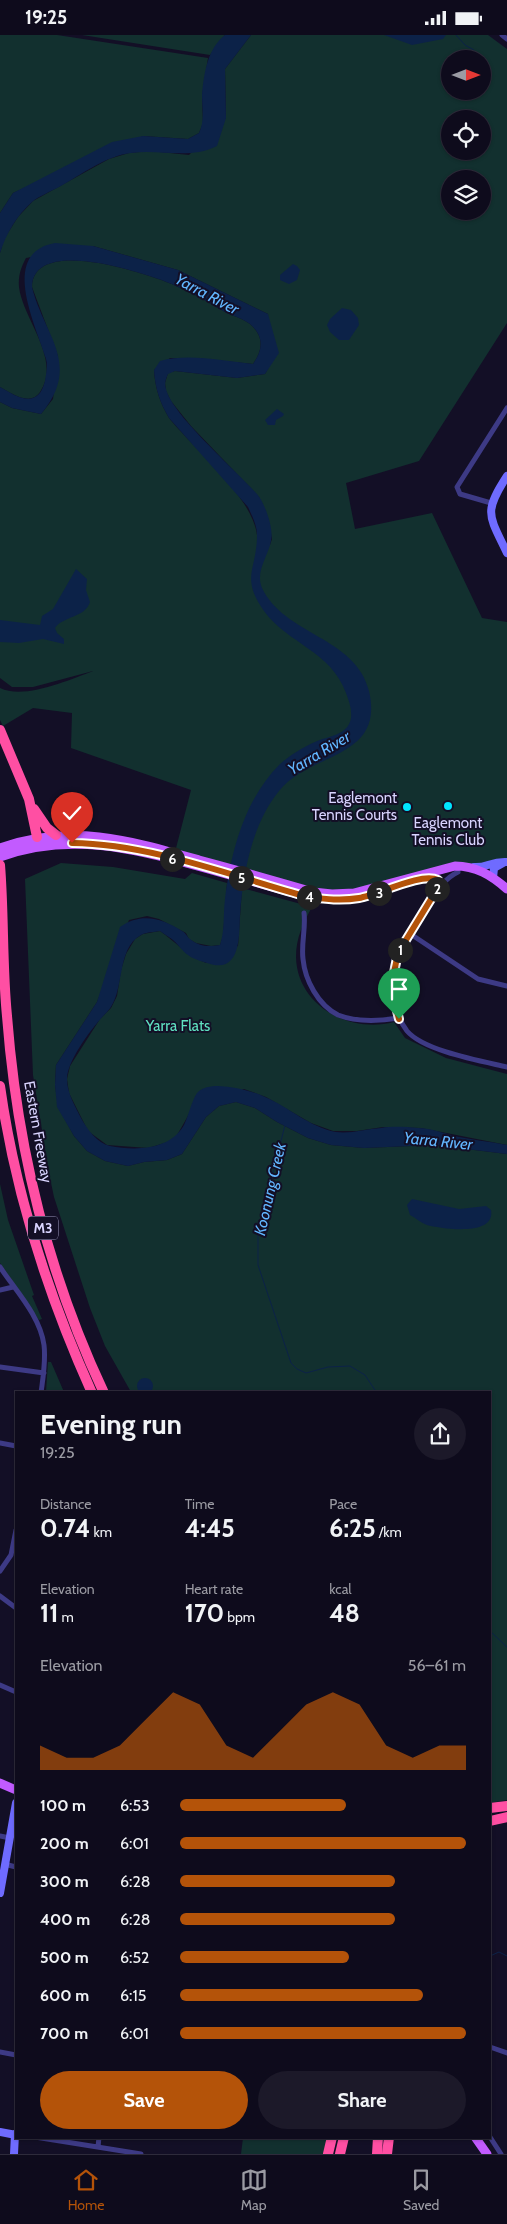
<!DOCTYPE html>
<meta charset="utf-8">
<style>
body{margin:0;font-family:Cabin,sans-serif;background:#1c1929;color:#f1f3f6;height:100vh;display:flex;flex-direction:column;font-size:19px;white-space:nowrap}
*{box-sizing:border-box;margin:0}
p{font-size:16px;color:#9b9ba3}
.icon{flex:none;width:28px;height:28px;fill:none;stroke:currentColor;stroke-width:2;stroke-linecap:round;stroke-linejoin:round}
.map{position:relative;flex:1;overflow:hidden}
.side{position:absolute;left:15px;top:1356px;width:476px;height:748px;display:flex;flex-direction:column;background:#0e0b1c;border-radius:0px;box-shadow:0 1px 4px #0004,0 0 0 1px #2e2b3b}
.side>*{flex:none}
.needle{width:32px;rotate:90deg}
.fabs{position:absolute;left:441px;top:15px;display:grid;gap:10px}
.fabs a{display:grid;place-items:center;width:50px;height:50px;border-radius:50%;background:#0e0b1c;box-shadow:0 1px 4px #0004,0 0 0 1px #2e2b3b;font-size:25px}
.pin{position:absolute;display:grid;place-items:center;width:42px;height:42px;color:#fff;margin:-51px -21px;border-radius:50% 50% 50% 0;rotate:-45deg;box-shadow:0 0 5px #0007}
.pin .icon{rotate:45deg}
.km{position:absolute;width:25px;height:25px;margin:-12px;border-radius:50%;background:#222;color:#fff;font-size:14px;line-height:25px;text-align:center}
.round{display:grid;place-items:center;flex:none;width:52px;height:52px;border-radius:26px;background:#1c1929}
.overview{display:flex;align-items:center;justify-content:space-between;height:85px;padding:0 25px}
h1{font-size:28px;font-weight:700;line-height:38px}
.stats{display:grid;grid-template-columns:repeat(3,1fr);gap:8px;height:85px;padding:5px 25px}
.stats div{display:grid;align-content:center}
.stats b{font-size:25px;font-weight:700}
.stats small{font-size:14px;font-weight:400}
.stats p{font-size:14px}
.chart{height:140px;padding:10px 25px}
.chart p{display:flex;justify-content:space-between}
.chart svg{width:100%;height:90px;margin-top:5px;fill:#b45309;opacity:.7}
.button{display:flex;gap:10px;margin-top:auto;padding:10px 25px}
.button a{flex:1;height:58px;border-radius:30px;background:#b45309;color:#fff;font-size:20px;font-weight:700;line-height:58px;text-align:center}
.button a+a{background:#1c1929;color:#f1f3f6}
ul{padding:0 25px;list-style:none;font-size:16px}
li{display:grid;grid-template-columns:80px 60px 1fr;align-items:center;height:38px}
li i{height:12px;border-radius:6px;background:#b45309}
.status{display:flex;justify-content:space-between;align-items:center;height:35px;padding:0 25px;background:#0e0b1c;direction:ltr}
.status svg{height:14px;fill:currentColor}
.dock{display:flex;justify-content:space-around;align-items:center;height:70px;border-top:1px solid #2e2b3b;background:#0e0b1c;font-size:14px;color:#9b9ba3}
.dock a{display:grid;justify-items:center;gap:2px}
.dock .current{color:#b45309}
.map>svg:first-child{display:block}
.green{fill:#12302f;fill-rule:evenodd}
.water{fill:#0c2248}
.lines{fill:none;stroke-linecap:round;stroke-linejoin:round}
.stream{stroke:#0c2248;stroke-width:1}
.street{stroke:#3d3a85;stroke-width:5}
.secondary{stroke:#6f6bff;stroke-width:8}
.primary{stroke:#c25bff;stroke-width:9}
.highway{stroke:#ff4fa3;stroke-width:10}
.route-casing{stroke:#fff;stroke-width:10}
.route{stroke:#b45309;stroke-width:6}
.poi-dot{fill:#00e5ff;stroke:#130f26;stroke-width:2}
.labels{text-anchor:middle;dominant-baseline:central;stroke-width:4;stroke-linejoin:round;paint-order:stroke}
.shield{fill:#130f26;stroke:#9e99be;stroke-width:1}
.shield-label{font-size:14px;font-weight:bold;fill:#d9d4ff}
.poi-label{font-size:15px;fill:#d9d4ff;stroke:#130f26;text-anchor:end}
.park-label{font-size:15px;fill:#5fe0c0;stroke:#130f26}
.street-label{font-size:15px;fill:#d9d4ff;stroke:#130f26}
.water-label{font-size:16px;font-style:italic;fill:#62b6ff;stroke:#130f26}
</style>
<div class="status"><b>19:25</b><svg viewBox="0 0 49 12"><path d="M0 12V9h3v3zM5 12V6h3v6zM10 12V3h3v9zM15 12V0h3v12zM26 1h20v11H26zM47 4h2v5h-2z"/></svg></div>
<div class="map">
<svg width="507" height="2119" viewBox="0 0 507 2119">
<rect width="100%" height="100%" fill="#130f26"/>
<path class="green" d="M 0,0 L 57,0 L 208,23 L 202,61 L 203,88 L 199,98 L 188,104 L 143,101 L 13,158 L 0,178 Z
M 82,0 L 225,0 L 210,20 Z
M 251,0 L 488,0 L 507,14 L 507,288 L 419,426 L 346,448 L 355,494 L 432,478 L 482,583 L 507,587 L 507,825 L 492,825 L 474,833 L 444,832 L 360,857 L 326,859 L 174,821 L 191,755 L 71,713 L 72,678 L 33,673 L 3,691 L 0,685 L 0,653 C 24,665 69,645 93,636 L 33,652 L 12,652 L 0,643 L 0,367 L 12,373 L 41,379 L 53,364 L 58,321 L 32,252 C 33,200 148,239 174,250 C 192,258 209,267 225,277 C 237,283 250,285 257,297 C 264,308 260,319 253,329 L 195,323 L 170,323 L 154,335 C 155,353 160,368 169,383 C 194,414 252,461 257,500 L 270,510 L 272,504 L 270,493 L 259,462 L 191,391 L 171,366 L 166,356 L 165,348 L 168,338 L 175,336 L 237,343 L 265,339 L 269,332 L 268,279 L 178,235 L 93,211 L 26,223 C 21,232 18,241 19,252 C 23,285 62,324 40,357 C 30,372 11,358 0,352 L 0,218 L 4,204 L 18,182 L 33,166 L 109,124 L 129,118 L 150,116 L 189,120 L 226,83 L 225,34 ZM 450,24 L 482,24 L 482,56 L 450,56 ZM 450,84 L 482,84 L 482,116 L 450,116 ZM 450,144 L 482,144 L 482,176 L 450,176 Z
M 61,828 L 113,832 L 185,844 L 192,838 L 227,848 L 223,901 L 220,910 L 211,911 L 196,908 L 189,904 L 186,898 L 159,884 L 147,881 L 129,885 L 97,967 L 56,1030 L 55,1050 L 58,1072 L 74,1101 L 87,1116 L 105,1126 L 128,1131 L 144,1127 L 167,1125 L 182,1119 L 206,1082 L 219,1071 L 236,1067 L 255,1073 L 277,1087 L 308,1103 L 331,1110 L 364,1113 L 434,1110 L 507,1119 L 507,1765 L 490,1768 L 490,1358 L 131,1357 L 105,1311 L 90,1273 L 54,1162 L 49,1138 L 33,1040 L 25,844 Z
M 242,853 L 312,872 C 303,888 296,903 296,922 C 297,971 350,999 394,987 L 405,1003 L 446,1023 L 507,1039 L 507,1110 L 421,1093 L 383,1092 L 357,1096 L 333,1096 L 311,1088 L 266,1062 L 244,1054 L 189,1079 L 176,1102 L 168,1107 L 148,1113 L 107,1110 L 88,1096 L 69,1058 L 67,1044 L 70,1031 L 100,984 L 111,973 L 117,961 L 121,935 L 126,919 L 135,904 L 143,899 L 160,896 C 177,908 186,920 206,928 L 238,911 Z
M 0,1149 L 8,1185 L 34,1260 L 32,1261 L 42,1284 L 39,1285 L 0,1228 Z
M 48,1327 L 51,1327 L 64,1357 L 46,1357 Z
M 243,2103 L 332,2103 L 329,2119 L 241,2119 Z"/>
<path class="water" d="M 225,0 L 251,0 L 225,34 L 226,83 L 217,111 C 189,125 161,114 131,118 C 105,121 81,140 59,152 C 50,157 39,161 32,167 C 17,180 6,199 0,218 L 0,178 L 13,158 L 112,107 L 143,101 L 188,104 L 199,98 C 205,85 202,74 202,60 C 204,39 207,14 225,0 Z
M 384,0 L 446,0 L 443,4 L 412,10 Z
M 55,208 L 93,211 L 178,235 L 268,279 L 279,318 L 265,339 L 237,343 L 175,336 L 168,339 C 166,344 164,348 166,354 C 172,380 237,436 257,459 C 265,468 274,494 271,506 C 268,522 255,536 262,553 C 284,600 356,602 369,656 C 385,724 310,717 279,756 C 252,789 243,838 240,880 C 239,902 241,940 207,928 C 201,926 193,924 188,920 C 182,916 179,910 173,905 C 169,902 164,899 160,896 C 154,897 146,897 141,900 C 115,914 126,958 107,977 C 94,990 67,1025 67,1044 C 67,1058 75,1071 81,1083 C 87,1094 97,1108 110,1111 C 136,1116 170,1115 184,1090 C 189,1080 191,1067 197,1058 C 202,1052 211,1051 218,1051 C 234,1052 250,1055 265,1062 C 289,1072 309,1092 336,1097 C 350,1099 366,1094 381,1093 C 393,1091 406,1092 418,1093 C 430,1093 440,1097 451,1100 C 469,1105 489,1106 507,1110 L 507,1119 L 434,1110 L 364,1113 L 331,1110 L 308,1103 L 277,1087 L 255,1073 L 236,1067 L 219,1071 L 206,1082 L 182,1119 L 167,1125 L 144,1127 L 128,1131 L 105,1126 L 87,1116 L 74,1101 L 57,1072 L 55,1050 L 56,1030 L 97,967 L 120,892 C 141,877 162,883 182,896 C 186,898 187,902 190,904 C 199,912 210,912 220,910 C 225,895 223,880 225,864 C 231,817 244,765 280,729 C 289,721 303,712 315,707 C 327,701 348,701 351,683 C 352,674 349,666 346,658 C 331,616 288,609 264,576 C 240,542 257,535 257,500 C 257,490 252,481 248,472 L 169,383 C 160,368 155,353 154,335 L 160,326 C 189,318 223,326 253,329 C 260,319 264,308 257,297 C 250,285 237,283 225,277 C 209,267 192,258 174,250 C 148,239 33,200 32,252 C 43,299 83,329 41,379 L 12,373 L 0,367 L 0,352 C 17,362 38,375 45,346 C 46,339 48,331 46,324 C 34,286 0,218 55,208 Z
M 293,229 L 297,231 L 300,235 L 297,245 L 289,249 L 280,245 L 280,240 Z
M 342,273 L 351,275 L 358,283 L 359,290 L 349,305 L 339,305 L 330,297 L 327,290 L 330,284 Z
M 277,374 L 284,379 L 283,381 L 276,385 L 275,390 L 268,390 L 265,385 Z
M 76,534 L 87,544 L 86,555 L 90,567 C 85,583 63,581 55,593 L 57,598 L 64,604 L 64,609 L 43,604 L 19,608 L 0,607 L 0,585 L 40,590 L 42,581 L 53,574 Z
M 412,1164 L 459,1174 L 486,1171 L 491,1175 C 496,1202 442,1194 427,1190 C 421,1188 416,1183 410,1180 L 407,1170 Z
M137 1351a8 8 0 1 1 16 0a8 8 0 1 1-16 0Z"/>
<g class="lines">
<path class="stream" d="M 456,0 L 465,10 L 474,15
M 285,1090 L 258,1198 L 258,1230 L 291,1328 L 297,1334 L 306,1338 L 328,1332 L 350,1331 L 365,1340 L 377,1358
M 490,1596 L 507,1612
M 490,1921 L 499,1917 L 507,1921"/>
<path class="street" d="M 502,0 L 507,4
M 491,468 L 460,459 L 457,452 L 507,373
M 458,837 C 443,844 434,860 425,873 C 406,902 385,932 395,968 C 397,978 400,987 407,996 C 424,1016 481,1026 507,1032
M 425,843 L 438,845 L 436,856
M 304,878 C 306,893 301,908 303,924 C 305,945 318,970 338,980 C 356,987 380,986 399,983
M 409,898 L 478,944 L 507,951
M 0,1232 C 16,1256 40,1281 44,1310 C 46,1326 43,1342 41,1358
M 0,1255 L 13,1252
M 0,1332 L 44,1338
M 0,1408 L 16,1411
M 0,1536 L 11,1520 L 16,1495
M 0,1561 L 16,1573
M 0,1650 L 16,1657
M 0,1801 L 10,1803
M 5,1831 L 8,1830 L 16,1832
M 490,2012 L 507,2018
M 0,2017 L 16,2020
M 35,2102 L 141,2119
M 490,2102 L 501,2119
M 98,2112 L 99,2102"/>
<path class="secondary" d="M 507,441 C 483,478 489,480 507,518
M 474,832 C 487,833 491,826 507,827
M 493,843 L 494,833 L 503,828
M 0,1858 L 16,1768
M 0,2097 L 16,2100
M 14,2119 L 15,2099"/>
<path class="primary" d="M 0,813 C 71,788 129,805 199,825 C 237,835 275,846 313,857 L 332,859 L 354,858 L 455,831 C 476,831 491,840 507,854
M 0,822 C 68,797 134,813 201,832 C 237,842 272,852 308,862
M 0,1748 L 16,1755
M 475,2102 L 487,2119"/>
<path class="highway" d="M 0,695 L 29,764 L 37,802
M 34,774 L 47,793 L 56,800
M 0,830 C 4,880 2,931 7,981 C 17,1112 48,1239 104,1358
M 0,1051 C 15,1158 48,1260 92,1358
M 490,1773 L 507,1771
M 490,1786 L 507,1782
M 328,2119 L 332,2102
M 340,2119 L 344,2102
M 377,2119 L 378,2102
M 387,2119 L 389,2102"/>
</g>
<g class="lines">
<defs>
<path id="route" d="M 72,808 C 151,809 232,841 308,862 C 325,864 341,866 359,863 C 378,860 421,837 438,845 L 436,856 L 398,918 L 391,952 L 399,984"/>
</defs>
<use href="#route" class="route-casing"/>
<use href="#route" class="route"/>
</g>
<g class="poi-dot">
<circle cx="448" cy="771" r="5"/>
<circle cx="407" cy="772" r="5"/>
</g>
<g class="labels">
<rect class="shield" x="28" y="1181.5" width="30" height="23" rx="4"/>
<g class="shield-label">
<text x="43" y="1193">M3</text>
</g>
<g class="poi-label">
<text x="397" y="763">Eaglemont<tspan x="397" dy="17">Tennis Courts</tspan></text>
<text x="448" y="788" text-anchor="middle">Eaglemont<tspan x="448" dy="17">Tennis Club</tspan></text>
</g>
<g class="park-label">
<text x="178" y="991">Yarra Flats</text>
</g>
<g class="street-label">
<text transform="translate(38 1097) rotate(80)">Eastern Freeway</text>
</g>
<g class="water-label">
<text transform="translate(207 259) rotate(28)">Yarra River</text>
<text transform="translate(319 718) rotate(-31)">Yarra River</text>
<text transform="translate(438 1106) rotate(6)">Yarra River</text>
<text transform="translate(270 1154) rotate(-77)">Koonung Creek</text>
</g>
</g>
</svg>
<div class="fabs">
<a><svg class="needle" viewBox="-14 -14 28 28"><path d="M0-13l5 13h-10z" fill="#e53935"/><path d="M0 13l5-13h-10z" fill="#9b9ba3"/></svg></a>
<a><svg class="icon" aria-label="locate" viewBox="0 0 24 24"><circle cx="12" cy="12" r="6"/><path d="M12 2v4M12 18v4M2 12h4M18 12h4"/></svg></a>
<a><svg class="icon" aria-label="layers" viewBox="0 0 24 24"><path d="M12 4l9 5-9 5-9-5zM3 14l9 5 9-5"/></svg></a>
</div>
<div class="pin" style="left:399px;top:984px;background:#1e9e55"><svg class="icon" aria-label="arrive" viewBox="0 0 24 24"><path d="M6 21V4h12l-3 4 3 4H6"/></svg></div>
<div class="pin" style="left:72px;top:808px;background:#d93025"><svg class="icon" aria-label="check" viewBox="0 0 24 24"><path d="M5 12l5 5 9-10"/></svg></div>
<b class="km" style="left:400px;top:915px">1</b>
<b class="km" style="left:437px;top:854px">2</b>
<b class="km" style="left:379px;top:858px">3</b>
<b class="km" style="left:309px;top:862px">4</b>
<b class="km" style="left:241px;top:843px">5</b>
<b class="km" style="left:172px;top:824px">6</b>
<section class="side">
<div class="overview"><div><h1>Evening run</h1><p>19:25</p></div><a class="round"><svg class="icon" aria-label="share" viewBox="0 0 24 24"><path d="M12 15V3M7 8l5-5 5 5M5 13v7h14v-7"/></svg></a></div>
<div class="stats">
<div><p>Distance</p><b>0.74<small> km</small></b></div>
<div><p>Time</p><b>4:45</b></div>
<div><p>Pace</p><b>6:25<small> /km</small></b></div>
</div>
<div class="stats">
<div><p>Elevation</p><b>11<small> m</small></b></div>
<div><p>Heart rate</p><b>170<small> bpm</small></b></div>
<div><p>kcal</p><b>48</b></div>
</div>
<div class="chart"><p><span>Elevation</span>56–61 m</p>
<svg viewBox="0 0 160 44" preserveAspectRatio="none"><path d="M0 44V32L10 38L20 38L30 32L40 19L50 6L60 12L70 32L80 38L90 25L100 12L110 6L120 12L130 32L140 38L150 32L160 32V44z"/></svg>
</div>
<ul>
<li><b>100 m</b>6:53<i style="width:58%"></i></li>
<li><b>200 m</b>6:01<i style="width:100%"></i></li>
<li><b>300 m</b>6:28<i style="width:75%"></i></li>
<li><b>400 m</b>6:28<i style="width:75%"></i></li>
<li><b>500 m</b>6:52<i style="width:59%"></i></li>
<li><b>600 m</b>6:15<i style="width:85%"></i></li>
<li><b>700 m</b>6:01<i style="width:100%"></i></li>
</ul>
<div class="button"><a>Save</a><a>Share</a></div>
</section>
</div>
<nav class="dock">
<a class="current"><svg class="icon" aria-label="home" viewBox="0 0 24 24"><path d="M3 11l9-7 9 7M6 9v11h12V9"/></svg>Home</a>
<a><svg class="icon" aria-label="map" viewBox="0 0 24 24"><path d="M3 6l6-2 6 2 6-2v14l-6 2-6-2-6 2zM9 4v14M15 6v14"/></svg>Map</a>
<a><svg class="icon" aria-label="saved" viewBox="0 0 24 24"><path d="M7 4h10v16l-5-4-5 4z"/></svg>Saved</a>
</nav>
